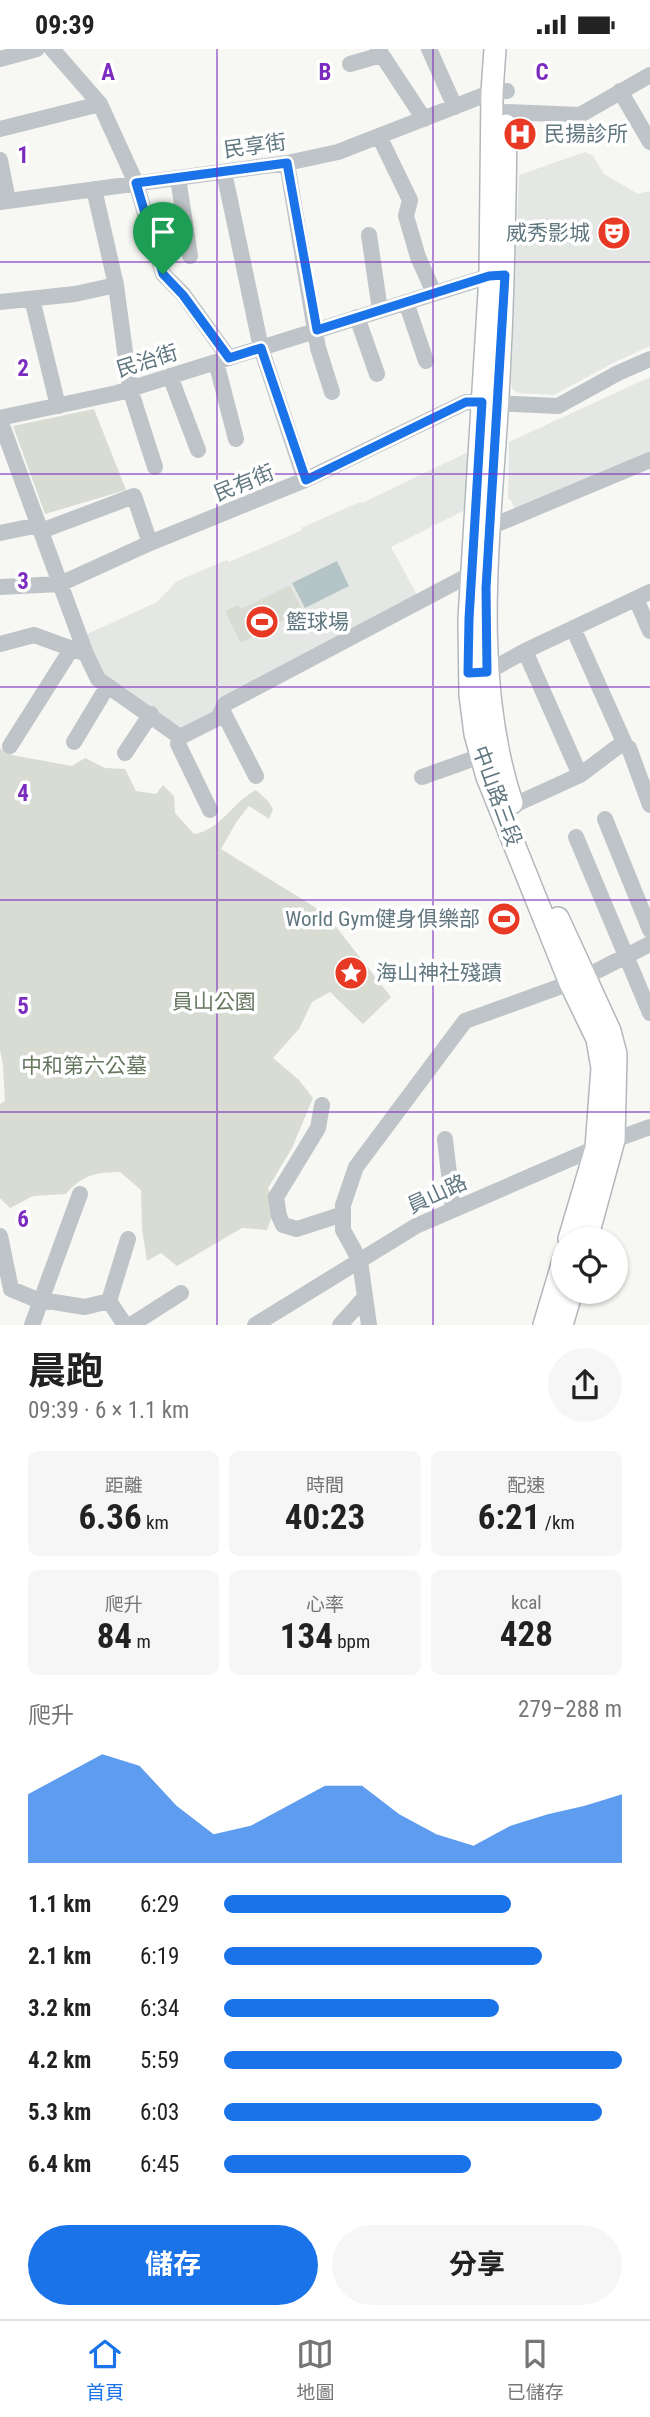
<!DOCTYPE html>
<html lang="zh-TW">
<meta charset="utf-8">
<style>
body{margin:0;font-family:"Roboto Condensed","Noto Sans TC",sans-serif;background:#f6f6f6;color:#222;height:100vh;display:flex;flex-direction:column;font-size:26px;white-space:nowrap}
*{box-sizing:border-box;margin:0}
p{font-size:23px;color:#767676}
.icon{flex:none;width:38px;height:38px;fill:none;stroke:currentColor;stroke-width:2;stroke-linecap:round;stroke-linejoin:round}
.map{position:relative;height:1276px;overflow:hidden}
.sheet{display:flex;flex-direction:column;background:#fff;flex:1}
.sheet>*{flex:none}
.buttons{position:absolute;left:551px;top:1178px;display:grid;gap:14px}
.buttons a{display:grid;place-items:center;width:77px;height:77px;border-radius:50%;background:#fff;box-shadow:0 2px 5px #0004;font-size:35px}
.pin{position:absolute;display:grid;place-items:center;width:60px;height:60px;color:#fff;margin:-72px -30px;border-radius:50% 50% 50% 0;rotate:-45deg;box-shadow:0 0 7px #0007}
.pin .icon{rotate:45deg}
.round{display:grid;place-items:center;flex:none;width:74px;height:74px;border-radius:37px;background:#f6f6f6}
.summary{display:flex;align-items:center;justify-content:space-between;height:119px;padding:0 28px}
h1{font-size:38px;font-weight:700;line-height:52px}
.figures{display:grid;grid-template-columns:repeat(3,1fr);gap:10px;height:119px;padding:7px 28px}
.figures div{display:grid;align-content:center;border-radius:10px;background:#f6f6f6;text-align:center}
.figures b{font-size:35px;font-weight:700}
.figures small{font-size:19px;font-weight:400}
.figures p{font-size:19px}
.chart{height:196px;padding:14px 28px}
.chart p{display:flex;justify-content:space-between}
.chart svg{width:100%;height:126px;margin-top:7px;fill:#1a73e8;opacity:.7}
.action{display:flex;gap:14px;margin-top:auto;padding:14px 28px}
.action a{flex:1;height:80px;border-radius:42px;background:#1a73e8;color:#fff;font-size:28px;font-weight:700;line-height:80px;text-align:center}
.action a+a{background:#f6f6f6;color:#222}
ul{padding:0 28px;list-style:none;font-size:23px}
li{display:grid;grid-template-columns:112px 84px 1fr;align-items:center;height:52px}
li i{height:18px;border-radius:9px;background:#1a73e8}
.status{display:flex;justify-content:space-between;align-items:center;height:49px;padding:0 35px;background:#fff;direction:ltr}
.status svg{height:19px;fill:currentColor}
.dock{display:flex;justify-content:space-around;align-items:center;height:98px;border-top:2px solid #e0e0e0;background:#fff;font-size:19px;color:#767676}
.dock a{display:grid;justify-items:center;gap:4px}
.dock .selected{color:#1a73e8}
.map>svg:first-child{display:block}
.built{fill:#e5e7e5}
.green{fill:#d8dcd3}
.water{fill:#b5c5c7}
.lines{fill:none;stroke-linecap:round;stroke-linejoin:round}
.major-casing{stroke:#b1b8bb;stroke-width:24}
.minor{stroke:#bec4c7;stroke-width:16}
.major{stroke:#fff;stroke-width:21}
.route-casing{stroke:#fff;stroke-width:14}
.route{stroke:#1a73e8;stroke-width:9}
.grid{fill:none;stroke:#7b2cbf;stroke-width:2;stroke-opacity:0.55}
.labels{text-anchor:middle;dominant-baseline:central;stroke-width:7;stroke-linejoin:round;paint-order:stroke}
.poi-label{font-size:21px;fill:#617780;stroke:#fff;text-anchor:start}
.street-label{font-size:21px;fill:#617780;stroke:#fff}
.park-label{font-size:21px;fill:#677861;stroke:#fff}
.grid-label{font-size:23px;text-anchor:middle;font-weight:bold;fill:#7b2cbf;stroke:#fff;stroke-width:7;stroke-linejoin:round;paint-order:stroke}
</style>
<div class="status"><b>09:39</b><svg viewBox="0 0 49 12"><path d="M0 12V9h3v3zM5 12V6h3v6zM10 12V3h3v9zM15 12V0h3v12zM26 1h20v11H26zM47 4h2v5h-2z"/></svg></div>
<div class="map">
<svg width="650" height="1276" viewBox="0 0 650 1276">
<rect width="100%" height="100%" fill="#f7f7f4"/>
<path class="built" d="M 585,103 L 593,107 L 604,125 L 638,145 L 650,142 L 650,297 L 613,314 L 554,346 L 519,344 L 513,341 L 511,334 L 519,126 Z
M 650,328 L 650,406 L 516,464 L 511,451 L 508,450 L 509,393 Z
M 468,403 L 465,461 L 391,498 L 418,548 L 214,667 L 182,679 L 109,634 L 85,586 L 157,553 L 177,532 L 227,511 L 229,513 L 289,487 L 302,481 L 301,479 L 360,453 L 362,454 Z"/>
<path class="green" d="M 94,360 L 126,441 L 45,465 L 13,377 Z
M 290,536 L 302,561 L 241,594 L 225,562 L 238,556 L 241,560 Z
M 0,699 L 12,706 L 72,717 L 85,709 L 105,719 L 125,720 L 136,742 L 156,745 L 163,736 L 174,747 L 175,764 L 194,785 C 221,781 231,754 256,741 L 268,752 L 273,760 L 269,770 L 249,757 L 237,772 L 221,800 L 326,865 L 391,948 L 363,975 L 330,943 L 312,953 L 299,980 L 273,1009 L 299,1031 L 313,1049 L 292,1099 L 268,1139 L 275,1159 L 267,1181 L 242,1179 L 177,1217 L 161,1204 L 147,1212 L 142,1180 L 141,1141 L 120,1123 C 96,1123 82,1126 66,1145 L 33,1147 L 10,1159 L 0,1149 L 0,1055 L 5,1052 L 3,1016 L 0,1001 Z"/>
<path class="water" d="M 337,512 L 349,537 L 305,559 L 292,534 Z"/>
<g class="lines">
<defs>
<path id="major" d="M 495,0 L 492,43 L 490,227 L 469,570 L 470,646 L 475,685 L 487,728 L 570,934 L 597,990 L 602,1019 L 596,1099 L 569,1190
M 506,76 C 505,172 503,268 497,363 C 489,494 471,628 512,754
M 558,869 L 610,982 L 616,1005 L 614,1091 L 587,1190
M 544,1276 L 564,1209
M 562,1276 L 572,1242"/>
</defs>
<use href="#major" class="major-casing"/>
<path class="minor" d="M 52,0 L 100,55 L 136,134 L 163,225 L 183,245 L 229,309
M 378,0 L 424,70
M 429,0 L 455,58
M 0,10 L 37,0
M 350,15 L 381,6
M 620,42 L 650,93
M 506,63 L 580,66 L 650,26
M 0,80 L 100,55
M 379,87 L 410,151 L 406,167 L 418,208 L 434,244
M 0,111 L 8,151
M 287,114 L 318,299 L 332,343
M 224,123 L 261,299 L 305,431
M 178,129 L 190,207
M 94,140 L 116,236 L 130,340 L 155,418
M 0,153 L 287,114 L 338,103 L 492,43 L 507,42
M 369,186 L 380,261
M 32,250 L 58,357
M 0,253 L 75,245 L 116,236
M 406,253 L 426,312
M 357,268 L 377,325
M 216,313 L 236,390
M 170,327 L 198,401
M 0,369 L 117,344 L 490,227 L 498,226
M 0,371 L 86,605 L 98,630 L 180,688 L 178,695 L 210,761
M 490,478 L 650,411
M 41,482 L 134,447 L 150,494
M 0,484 L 39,476
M 0,538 L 60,535 L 150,494 L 305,431 L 466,353 L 558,357 L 618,324 L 650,310
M 636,550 L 650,582
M 0,595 L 34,586 L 81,603
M 525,602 L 580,726
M 478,623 L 487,623 L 525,602 L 650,543
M 222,661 L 256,727
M 180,688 L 218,669 L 225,655 L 471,525
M 74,693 L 107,638
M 10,697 L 72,599
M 629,699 L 650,756
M 125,704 L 151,665
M 422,728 L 481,707
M 512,757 L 580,726 L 624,693 L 573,579
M 605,770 L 650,881
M 576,788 L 650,964
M 585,928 L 650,895
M 322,1056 L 318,1079 L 276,1148 L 279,1167 L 283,1176 L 297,1180 L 343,1165
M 445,1090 L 453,1160
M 0,1187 L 11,1240 L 35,1250 L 85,1258 L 109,1252 L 125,1276
M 109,1252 L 128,1190
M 32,1276 L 80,1145
M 131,1276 L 181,1244
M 255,1276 L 416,1177 L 614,1091 L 650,1078
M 340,1276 L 365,1248
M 369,1276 L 360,1212 L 343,1181 L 343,1156 L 356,1118 L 465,972 L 570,934"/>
<use href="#major" class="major"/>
</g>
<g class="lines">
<defs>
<path id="route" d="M 287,114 L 317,281 L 489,227 L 505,226 L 486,539 L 487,623 L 468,624 L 469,570 L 482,353 L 466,353 L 306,431 L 261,299 L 229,309 L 183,246 L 163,225 L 136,134 Z"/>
</defs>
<use href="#route" class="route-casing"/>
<use href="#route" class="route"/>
</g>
<path class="grid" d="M 217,0 L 217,1276M 433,0 L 433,1276M 0,213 L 650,213M 0,425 L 650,425M 0,638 L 650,638M 0,851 L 650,851M 0,1063 L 650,1063"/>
<defs>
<symbol id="hospital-disc" viewBox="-11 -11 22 22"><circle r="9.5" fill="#e83924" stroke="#fff"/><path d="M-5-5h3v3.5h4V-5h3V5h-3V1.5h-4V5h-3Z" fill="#fff"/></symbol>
<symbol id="theatre-disc" viewBox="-11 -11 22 22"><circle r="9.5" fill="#e83924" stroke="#fff"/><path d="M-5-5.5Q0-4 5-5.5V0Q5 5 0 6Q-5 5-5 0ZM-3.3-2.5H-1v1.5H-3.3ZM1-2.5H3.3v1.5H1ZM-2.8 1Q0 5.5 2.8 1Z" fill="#fff"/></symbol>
<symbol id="stadium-disc" viewBox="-11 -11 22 22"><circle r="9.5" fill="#e83924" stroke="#fff"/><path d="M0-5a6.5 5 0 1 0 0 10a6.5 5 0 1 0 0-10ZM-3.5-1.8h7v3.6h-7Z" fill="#fff"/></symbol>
<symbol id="sight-disc" viewBox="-11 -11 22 22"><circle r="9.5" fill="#e83924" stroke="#fff"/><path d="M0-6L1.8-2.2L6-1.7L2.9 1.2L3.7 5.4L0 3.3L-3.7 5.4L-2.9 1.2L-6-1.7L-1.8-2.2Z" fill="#fff"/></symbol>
</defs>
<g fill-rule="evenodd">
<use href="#hospital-disc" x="501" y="66" width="38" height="38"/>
<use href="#theatre-disc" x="595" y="165" width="38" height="38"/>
<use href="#stadium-disc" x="243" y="554" width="38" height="38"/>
<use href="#stadium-disc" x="485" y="851" width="38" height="38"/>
<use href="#sight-disc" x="332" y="905" width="38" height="38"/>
</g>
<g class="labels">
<g class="poi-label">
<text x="544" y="85">民揚診所</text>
<text x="590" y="184" text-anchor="end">威秀影城</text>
<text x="286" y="573">籃球場</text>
<text x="480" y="870" text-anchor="end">World Gym健身俱樂部</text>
<text x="376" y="924">海山神社殘蹟</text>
</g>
<g class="street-label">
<text transform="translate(255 97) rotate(-8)">民享街</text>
<text transform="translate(147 312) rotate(-17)">民治街</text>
<text transform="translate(244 434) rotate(-22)">民有街</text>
<text transform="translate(497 747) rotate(70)">中山路三段</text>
<text transform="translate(437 1145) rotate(-25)">員山路</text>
</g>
<g class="park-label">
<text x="214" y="953">員山公園</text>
<text x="84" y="1017">中和第六公墓</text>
</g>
</g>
<g class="grid-label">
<text x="108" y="31">A</text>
<text x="325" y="31">B</text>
<text x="542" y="31">C</text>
<text x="23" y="114">1</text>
<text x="23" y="327">2</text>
<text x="23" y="540">3</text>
<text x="23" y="752">4</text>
<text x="23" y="965">5</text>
<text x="23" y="1178">6</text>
</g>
</svg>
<div class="buttons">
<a><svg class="icon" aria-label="locate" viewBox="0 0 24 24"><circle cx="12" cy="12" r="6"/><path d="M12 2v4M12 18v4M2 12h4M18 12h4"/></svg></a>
</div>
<div class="pin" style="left:163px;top:225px;background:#1e9e55"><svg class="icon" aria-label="arrive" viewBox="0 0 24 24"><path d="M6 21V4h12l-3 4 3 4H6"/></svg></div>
</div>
<section class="sheet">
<div class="summary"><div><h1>晨跑</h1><p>09:39 · 6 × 1.1 km</p></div><a class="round"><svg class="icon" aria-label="share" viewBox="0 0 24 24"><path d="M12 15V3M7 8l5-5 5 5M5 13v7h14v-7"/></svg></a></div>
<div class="figures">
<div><p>距離</p><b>6.36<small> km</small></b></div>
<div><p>時間</p><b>40:23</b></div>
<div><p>配速</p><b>6:21<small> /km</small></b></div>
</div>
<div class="figures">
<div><p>爬升</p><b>84<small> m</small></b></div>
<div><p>心率</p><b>134<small> bpm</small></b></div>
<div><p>kcal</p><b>428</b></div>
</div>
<div class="chart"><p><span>爬升</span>279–288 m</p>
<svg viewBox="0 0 160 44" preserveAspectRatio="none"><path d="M0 44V20L10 13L20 6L30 10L40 24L50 34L60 31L70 24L80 17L90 17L100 27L110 34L120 38L130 31L140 27L150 24L160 20V44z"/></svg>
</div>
<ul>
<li><b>1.1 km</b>6:29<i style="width:72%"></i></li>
<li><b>2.1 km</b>6:19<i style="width:80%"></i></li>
<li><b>3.2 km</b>6:34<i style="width:69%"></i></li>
<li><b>4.2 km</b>5:59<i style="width:100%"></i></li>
<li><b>5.3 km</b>6:03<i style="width:95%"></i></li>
<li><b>6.4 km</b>6:45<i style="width:62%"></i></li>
</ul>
<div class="action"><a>儲存</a><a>分享</a></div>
</section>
<nav class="dock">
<a class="selected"><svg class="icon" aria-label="home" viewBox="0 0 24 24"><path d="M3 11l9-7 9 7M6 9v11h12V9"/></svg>首頁</a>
<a><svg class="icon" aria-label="map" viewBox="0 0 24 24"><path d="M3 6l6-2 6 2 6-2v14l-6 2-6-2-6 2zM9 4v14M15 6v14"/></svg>地圖</a>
<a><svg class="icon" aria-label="saved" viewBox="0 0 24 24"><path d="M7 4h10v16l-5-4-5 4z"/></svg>已儲存</a>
</nav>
